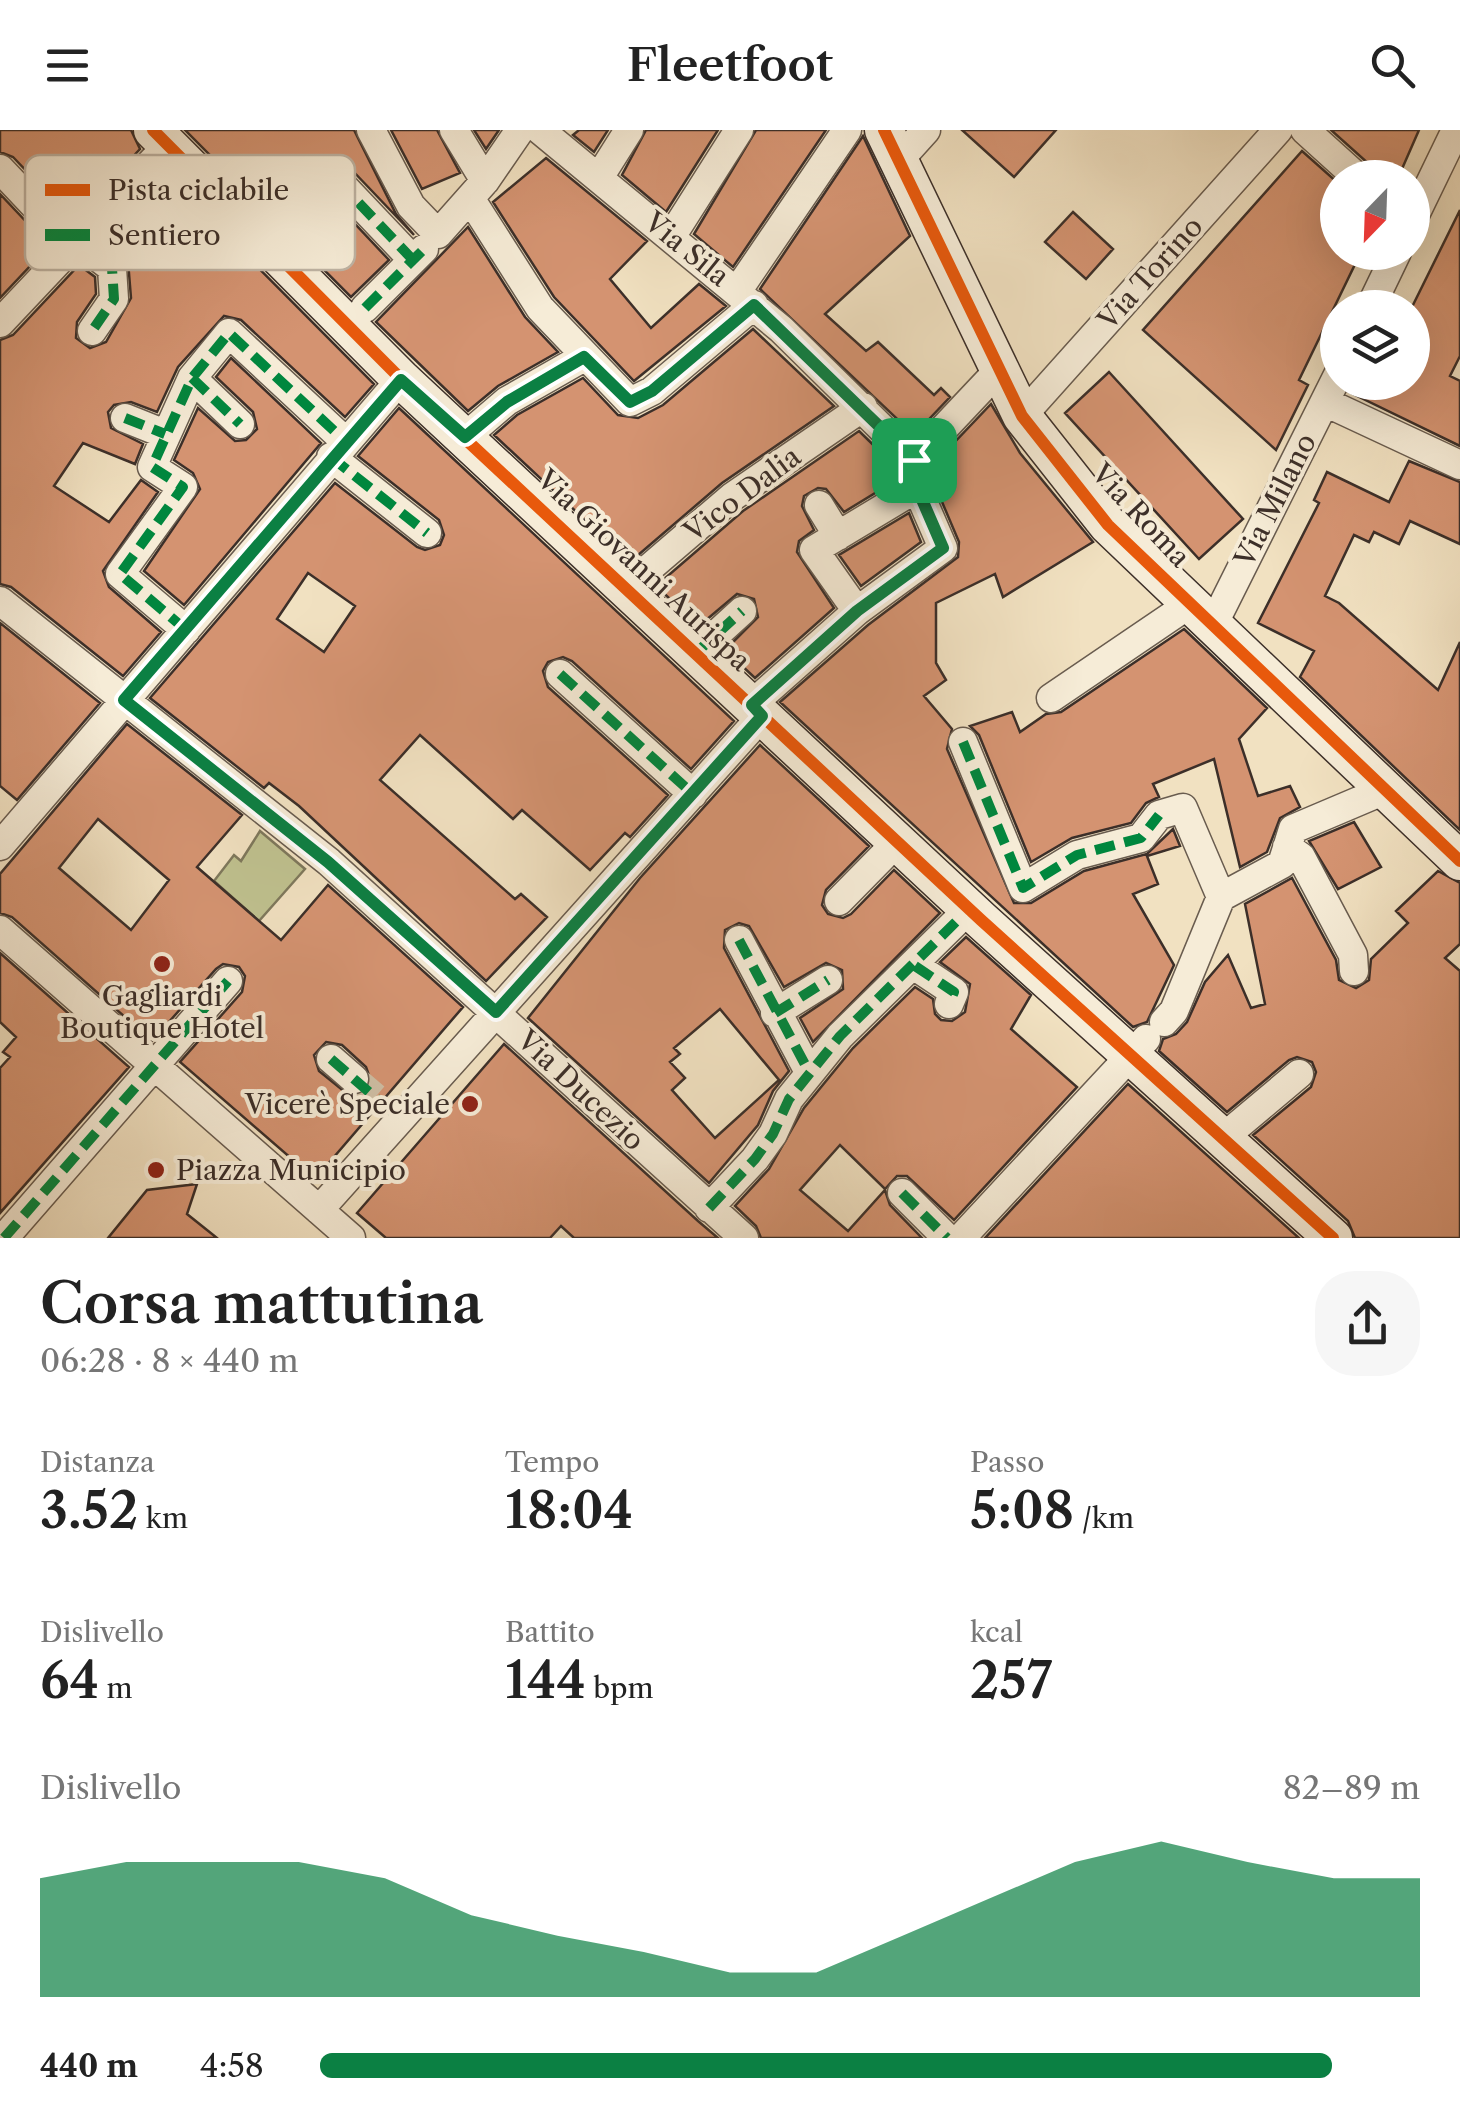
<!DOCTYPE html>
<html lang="it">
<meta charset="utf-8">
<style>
body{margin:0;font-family:"Libre Caslon Text",serif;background:#f6f6f6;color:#222;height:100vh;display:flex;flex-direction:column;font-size:38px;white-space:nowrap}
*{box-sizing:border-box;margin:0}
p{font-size:32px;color:#767676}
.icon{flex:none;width:55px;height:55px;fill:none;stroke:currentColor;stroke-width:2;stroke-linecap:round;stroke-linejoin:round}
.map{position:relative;height:1108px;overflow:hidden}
.details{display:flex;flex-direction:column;background:#fff;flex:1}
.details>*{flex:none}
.needle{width:65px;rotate:203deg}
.buttons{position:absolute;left:1320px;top:30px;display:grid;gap:20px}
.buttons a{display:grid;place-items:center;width:110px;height:110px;border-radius:50%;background:#fff;box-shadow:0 10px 40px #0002;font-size:50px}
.pin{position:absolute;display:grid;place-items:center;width:85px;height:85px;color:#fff;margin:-42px;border-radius:20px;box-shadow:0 5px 15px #0006}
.round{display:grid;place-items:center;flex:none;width:105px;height:105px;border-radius:40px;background:#f6f6f6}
.headline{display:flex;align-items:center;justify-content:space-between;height:170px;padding:0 40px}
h1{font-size:55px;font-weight:600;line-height:75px}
.stats{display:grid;grid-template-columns:repeat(3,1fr);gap:15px;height:170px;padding:10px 40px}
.stats div{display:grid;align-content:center}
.stats b{font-size:50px;font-weight:600}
.stats small{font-size:28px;font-weight:400}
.stats p{font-size:28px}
.chart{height:280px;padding:20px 40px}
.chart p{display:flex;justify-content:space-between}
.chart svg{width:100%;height:180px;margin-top:10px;fill:#0b8043;opacity:.7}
ul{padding:0 40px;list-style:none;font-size:32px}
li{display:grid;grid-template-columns:160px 120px 1fr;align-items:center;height:75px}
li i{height:25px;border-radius:12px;background:#0b8043}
header{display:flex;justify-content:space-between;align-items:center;height:130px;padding:0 40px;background:#fff;font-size:45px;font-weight:600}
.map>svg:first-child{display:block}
.green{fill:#bfc18f;stroke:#7e785c;stroke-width:2.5}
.building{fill:#d49371;stroke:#3c2f29;stroke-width:2.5;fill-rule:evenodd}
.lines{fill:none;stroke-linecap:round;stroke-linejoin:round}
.street-tunnel{stroke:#cdbda3;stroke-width:28;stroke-dasharray:28 14;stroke-linecap:butt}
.street-casing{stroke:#695c4f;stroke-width:31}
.secondary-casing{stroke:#3c2f29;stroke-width:41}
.street{stroke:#f6ecd7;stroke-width:28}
.secondary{stroke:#f6ecd7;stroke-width:38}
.quiet{stroke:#00873e;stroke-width:10;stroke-dasharray:20 10;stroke-linecap:butt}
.cycleway-casing{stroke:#f6ecd7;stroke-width:19}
.cycleway{stroke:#e8590c;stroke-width:12}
.route-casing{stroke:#fff;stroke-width:20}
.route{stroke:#0b8043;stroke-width:12}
.poi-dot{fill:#8f2418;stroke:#f6ecd7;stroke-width:4}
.labels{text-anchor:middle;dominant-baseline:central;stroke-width:8;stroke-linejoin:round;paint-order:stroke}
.street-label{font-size:28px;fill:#3c2f29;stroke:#f6ecd7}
.poi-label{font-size:28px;fill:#3c2f29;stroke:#f6ecd7}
.key{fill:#f6ecd7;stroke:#beb3a3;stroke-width:2.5}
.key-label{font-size:28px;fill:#3c2f29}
</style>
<header><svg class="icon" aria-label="menu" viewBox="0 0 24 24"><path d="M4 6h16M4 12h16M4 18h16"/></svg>Fleetfoot<svg class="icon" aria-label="search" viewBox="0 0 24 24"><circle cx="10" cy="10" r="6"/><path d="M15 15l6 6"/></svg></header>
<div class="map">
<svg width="1460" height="1108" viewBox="0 0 1460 1108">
<rect width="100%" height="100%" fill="#f1e1c1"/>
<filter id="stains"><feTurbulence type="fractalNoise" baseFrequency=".002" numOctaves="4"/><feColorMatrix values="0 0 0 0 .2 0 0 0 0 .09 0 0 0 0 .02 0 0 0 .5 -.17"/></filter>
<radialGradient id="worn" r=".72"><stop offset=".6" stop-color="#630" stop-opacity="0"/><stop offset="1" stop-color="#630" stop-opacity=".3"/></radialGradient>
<path class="green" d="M 260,701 L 305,739 L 259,791 L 214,751 L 234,725 L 241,731 Z"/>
<path class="building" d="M 0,0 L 131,0 L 140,19 L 73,90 L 13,27 L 0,22 Z
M 185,0 L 354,0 L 396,84 L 414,105 L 350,38 L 335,34 L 325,39 L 321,54 L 325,62 L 389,130 L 351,167 Z
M 391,0 L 437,0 L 460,43 L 422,59 Z
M 474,0 L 499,0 L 486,19 Z
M 579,0 L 608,0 L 594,22 L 573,5 Z
M 646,0 L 718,0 L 666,82 L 622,45 Z
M 756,0 L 826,0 L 733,137 L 694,104 Z
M 962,0 L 1056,0 L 1014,47 Z
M 1331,0 L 1419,0 L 1398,48 L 1375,48 L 1370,35 Z
M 863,6 L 910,106 L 825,184 L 866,221 L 878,212 L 934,265 L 941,258 L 950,267 L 914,305 L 760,159 Z
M 1302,21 L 1338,53 L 1338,122 L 1361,122 L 1299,250 L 1308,255 L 1276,320 L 1143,200 Z
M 546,28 L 647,111 L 610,149 L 651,198 L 699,154 L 726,176 L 634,251 L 554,167 L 493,72 Z
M 165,44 L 374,254 L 345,287 L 241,190 L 224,186 L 178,237 L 157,282 L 131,272 L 114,275 L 108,282 L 111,298 L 143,314 L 135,334 L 83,313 L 54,356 L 109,392 L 141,350 L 158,362 L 103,441 L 109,457 L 161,502 L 123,546 L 11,457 L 0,454 L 0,210 L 13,205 L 79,135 L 95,147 L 96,164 L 77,192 L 76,208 L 90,218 L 106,212 L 131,168 L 128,131 L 103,109 Z
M 0,64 L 49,116 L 0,168 Z
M 1460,80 L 1460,226 L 1450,246 L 1460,251 L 1460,316 L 1349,262 L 1354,252 L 1412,252 L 1412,177 Z
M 1073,82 L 1113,119 L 1086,149 L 1045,112 Z
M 468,97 L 525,187 L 558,222 L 498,256 L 468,281 L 376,192 Z
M 753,199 L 834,276 L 722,353 L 630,432 L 494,305 L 517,285 L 583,248 L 618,285 L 638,288 L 663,275 Z
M 231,228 L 321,313 L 184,475 L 144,441 L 200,359 L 193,343 L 174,330 L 198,278 L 235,311 L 246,310 L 257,299 L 253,282 L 216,247 Z
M 1109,242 L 1243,389 L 1199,429 L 1065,283 Z
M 991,274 L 1020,323 L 1093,412 L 1003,467 L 995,444 L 936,473 L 936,533 L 946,550 L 924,566 L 952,599 L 947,619 L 1014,773 L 1031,773 L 1084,741 L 1147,724 L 1173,699 L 1180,716 L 1147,726 L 1158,754 L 1133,764 L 1174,835 L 1147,892 L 1133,897 L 780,572 L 868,495 L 958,427 L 959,412 L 934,353 L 932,336 Z
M 399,278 L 734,591 L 691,639 L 572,531 L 563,527 L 548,532 L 543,541 L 548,557 L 668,665 L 630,707 L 625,703 L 590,740 L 522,680 L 513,689 L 420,605 L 380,650 L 515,769 L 521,764 L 547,787 L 486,851 L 299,676 L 269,653 L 264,658 L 150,568 L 335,353 L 417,417 L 425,420 L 440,415 L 444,405 L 439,390 L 358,326 ZM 308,443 L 355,476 L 324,522 L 277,489 Z
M 859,301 L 897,338 L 898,349 L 844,382 L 826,359 L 818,358 L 804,366 L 802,376 L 814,400 L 799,411 L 797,422 L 834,478 L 755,548 L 725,520 L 758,487 L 754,469 L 737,464 L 699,496 L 656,456 L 743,381 Z
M 1409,331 L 1460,352 L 1460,414 L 1410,391 L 1399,414 L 1374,402 L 1369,412 L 1354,405 L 1325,466 L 1339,473 L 1438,560 L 1460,512 L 1460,700 L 1300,547 L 1314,521 L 1258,493 L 1319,373 L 1314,370 L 1327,342 L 1389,372 Z
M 909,383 L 921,412 L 861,456 L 839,425 Z
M 0,493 L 100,573 L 17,670 L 0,656 Z
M 1184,499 L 1267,578 L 1239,609 L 1258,666 L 1290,656 L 1300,677 L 1280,688 L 1267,722 L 1240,737 L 1214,629 L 1153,654 L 1159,667 L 1146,673 L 1131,693 L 1072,708 L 1031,732 L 979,605 L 970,596 L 1012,582 L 1020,602 L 1046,584 L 1061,582 Z
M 127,594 L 242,685 L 197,737 L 281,810 L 328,755 L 463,877 L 315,1049 L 180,932 L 242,862 L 245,846 L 239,837 L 223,834 L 216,839 L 152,911 L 12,787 L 0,783 L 0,744 ZM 98,689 L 169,750 L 131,800 L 59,738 ZM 326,912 L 342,915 L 366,937 L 371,951 L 366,961 L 350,966 L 319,941 L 314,925 Z
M 760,615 L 869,716 L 826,760 L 822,775 L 828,784 L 843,788 L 851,784 L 894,740 L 940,783 L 813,912 L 800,888 L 843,859 L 842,840 L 826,833 L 784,857 L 749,796 L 739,793 L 725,800 L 724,818 L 789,941 L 773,961 L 758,995 L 709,1053 L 528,888 L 640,748 ZM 720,879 L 779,950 L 715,1008 L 672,960 L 685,948 L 670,932 L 680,924 L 674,918 Z
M 1354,692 L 1381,737 L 1338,759 L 1309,711 Z
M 1438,741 L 1460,753 L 1460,814 L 1445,828 L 1460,841 L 1460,1108 L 1355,1108 L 1348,1091 L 1253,1005 L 1311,957 L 1316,942 L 1312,932 L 1297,927 L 1289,930 L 1227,982 L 1159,921 L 1163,909 L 1176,904 L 1187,892 L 1205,852 L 1228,825 L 1251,878 L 1265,874 L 1245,774 L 1292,748 L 1336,830 L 1339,850 L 1356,858 L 1369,850 L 1371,829 L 1408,793 L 1396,781 Z
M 966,807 L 1031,865 L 1011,899 L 1077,957 L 954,1090 L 907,1046 L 897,1046 L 885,1059 L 840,1015 L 800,1060 L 848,1101 L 885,1060 L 890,1075 L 922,1108 L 761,1108 L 756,1096 L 735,1076 L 769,1039 L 804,978 L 853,918 L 915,857 L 933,869 L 935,884 L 941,890 L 952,891 L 965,882 L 970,854 L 940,832 Z
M 0,823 L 129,937 L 0,1083 L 0,938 L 10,927 L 3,922 L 16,907 L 0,892 Z
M 504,914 L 698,1091 L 718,1108 L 574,1108 L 561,1096 L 550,1108 L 386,1108 L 357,1083 Z
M 1128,954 L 1299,1108 L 985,1108 Z
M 197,1054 L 187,1084 L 217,1108 L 108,1108 L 147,1060 Z"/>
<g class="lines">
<path class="street-tunnel" d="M 354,949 L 381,972"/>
<defs>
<path id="street" d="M 371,0 L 411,76 L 438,104 L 485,51 L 520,0
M 454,0 L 485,51
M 540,0 L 781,199 L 914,330
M 1305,0 L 1358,48
M 898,31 L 926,0
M 0,39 L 73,116
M 600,46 L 629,0
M 338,51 L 413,130
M 470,68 L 540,178 L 630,272 L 652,261 L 754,175
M 1412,91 L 1456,0
M 671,107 L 739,0
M 77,111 L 112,138 L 114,169 L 92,201
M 738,160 L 847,0
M 365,178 L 424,119
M 1370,178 L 1397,122
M 0,193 L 168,15
M 192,248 L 240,294
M 1325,272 L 1460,335
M 1022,286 L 1278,0
M 125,288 L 165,304
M 465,307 L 507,271 L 584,227
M 331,327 L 427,403
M 819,375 L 838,406
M 626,458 L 732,367 L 863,277
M 0,471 L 329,732 L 744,1108
M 857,481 L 814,420 L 917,358 L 914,330 L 998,241
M 1213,495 L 1338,245
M 186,500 L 120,444 L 183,357 L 152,337 L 192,248 L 229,203 L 345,311
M 696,523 L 742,481
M 560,544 L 693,664
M 1051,568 L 1191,473
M 751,575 L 857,481 L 943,418 L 917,358
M 963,612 L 1023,758 L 1077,725 L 1141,708 L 1159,685 L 1183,678 L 1221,767
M 0,716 L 401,249
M 1287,717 L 1301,727 L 1353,825 L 1354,841
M 839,771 L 897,712
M 0,800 L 351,1108
M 739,810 L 809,942
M 915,836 L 954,862 L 949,874
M 775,883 L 828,850
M 1164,892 L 1174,881 L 1221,767 L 1282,734 L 1293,699 L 1385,660
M 331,929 L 354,949
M 1224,1007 L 1299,944
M 902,1063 L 947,1108
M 709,1078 L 755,1029 L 773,1004 L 789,969 L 840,906 L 969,779
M 319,1080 L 762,586
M 4,1108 L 228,851
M 961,1108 L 1146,909"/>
<path id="secondary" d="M 153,0 L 401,249 L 981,790 L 1333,1108
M 884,0 L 1022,286 L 1108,395 L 1460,731"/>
</defs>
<use href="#street" class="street-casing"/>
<use href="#secondary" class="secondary-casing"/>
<use href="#street" class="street"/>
<use href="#secondary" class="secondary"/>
<path class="quiet" d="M 338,51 L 413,130
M 77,111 L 112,138 L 114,169 L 92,201
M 365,178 L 424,119
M 192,248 L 240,294
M 125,288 L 165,304
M 331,327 L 427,403
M 857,481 L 943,418 L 917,358
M 186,500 L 120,444 L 183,357 L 152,337 L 192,248 L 229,203 L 345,311
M 696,523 L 742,481
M 560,544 L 693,664
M 963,612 L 1023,758 L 1077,725 L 1141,708 L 1159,685
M 739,810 L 809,942
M 915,836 L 954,862 L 949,874
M 775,883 L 828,850
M 331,929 L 399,988
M 902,1063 L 947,1108
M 709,1078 L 755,1029 L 773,1004 L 789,969 L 840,906 L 969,779
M 4,1108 L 228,851"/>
<defs>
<path id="cycleway" d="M 153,0 L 401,249 L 981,790 L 1333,1108
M 884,0 L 1022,286 L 1108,395 L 1460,731"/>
</defs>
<use href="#cycleway" class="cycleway-casing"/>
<use href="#cycleway" class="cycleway"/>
</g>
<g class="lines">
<defs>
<path id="route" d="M 754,175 L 914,330 L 917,358 L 943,418 L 857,481 L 752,575 L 762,586 L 496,882 L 328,732 L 124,570 L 401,250 L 465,307 L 507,272 L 584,227 L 630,272 L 652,261 Z"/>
</defs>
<use href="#route" class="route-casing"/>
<use href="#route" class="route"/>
</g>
<g class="poi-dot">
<circle cx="162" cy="834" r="10"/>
<circle cx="470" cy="974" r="10"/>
<circle cx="156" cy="1040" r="10"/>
</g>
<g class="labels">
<g class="street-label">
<text transform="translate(687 119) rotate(39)">Via Sila</text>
<text transform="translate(1150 143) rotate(-48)">Via Torino</text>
<text transform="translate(742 364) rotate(-37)">Vico Dalia</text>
<text transform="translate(1275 370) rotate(-63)">Via Milano</text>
<text transform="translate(1141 385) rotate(47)">Via Roma</text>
<text transform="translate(644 440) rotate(43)">Via Giovanni Aurispa</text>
<text transform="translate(581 960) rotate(43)">Via Ducezio</text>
</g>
<g class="poi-label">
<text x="162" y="866">Gagliardi<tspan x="162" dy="32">Boutique Hotel</tspan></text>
<text x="450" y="974" text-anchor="end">Vicerè Speciale</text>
<text x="176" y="1040" text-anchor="start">Piazza Municipio</text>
</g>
</g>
<rect x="25" y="25" width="330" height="115" rx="15" class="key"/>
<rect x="45" y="54" width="45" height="12" fill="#e8590c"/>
<rect x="45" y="99" width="45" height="12" fill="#00873e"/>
<g class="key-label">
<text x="108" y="70">Pista ciclabile</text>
<text x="108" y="115">Sentiero</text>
</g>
<rect width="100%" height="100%" filter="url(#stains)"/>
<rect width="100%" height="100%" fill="url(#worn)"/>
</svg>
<div class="buttons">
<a><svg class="needle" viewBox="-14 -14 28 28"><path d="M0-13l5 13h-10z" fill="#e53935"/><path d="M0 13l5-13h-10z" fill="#767676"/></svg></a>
<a><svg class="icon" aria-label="layers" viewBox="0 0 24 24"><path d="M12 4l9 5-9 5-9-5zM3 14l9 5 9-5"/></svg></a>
</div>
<div class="pin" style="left:914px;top:330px;background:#1e9e55"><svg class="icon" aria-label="arrive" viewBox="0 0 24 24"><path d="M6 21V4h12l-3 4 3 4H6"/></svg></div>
</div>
<section class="details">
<div class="headline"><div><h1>Corsa mattutina</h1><p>06:28 · 8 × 440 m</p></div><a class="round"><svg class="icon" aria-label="share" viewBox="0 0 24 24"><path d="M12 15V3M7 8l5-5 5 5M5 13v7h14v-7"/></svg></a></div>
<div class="stats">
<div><p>Distanza</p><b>3.52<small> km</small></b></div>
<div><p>Tempo</p><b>18:04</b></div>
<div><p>Passo</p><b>5:08<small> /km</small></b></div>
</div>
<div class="stats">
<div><p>Dislivello</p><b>64<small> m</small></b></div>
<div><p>Battito</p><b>144<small> bpm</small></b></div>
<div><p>kcal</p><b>257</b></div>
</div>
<div class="chart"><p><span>Dislivello</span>82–89 m</p>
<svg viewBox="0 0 160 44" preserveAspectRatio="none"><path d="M0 44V15L10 11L20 11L30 11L40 15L50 24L60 29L70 33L80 38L90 38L100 29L110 20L120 11L130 6L140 11L150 15L160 15V44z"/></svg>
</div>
<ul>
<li><b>440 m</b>4:58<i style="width:92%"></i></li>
</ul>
</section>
